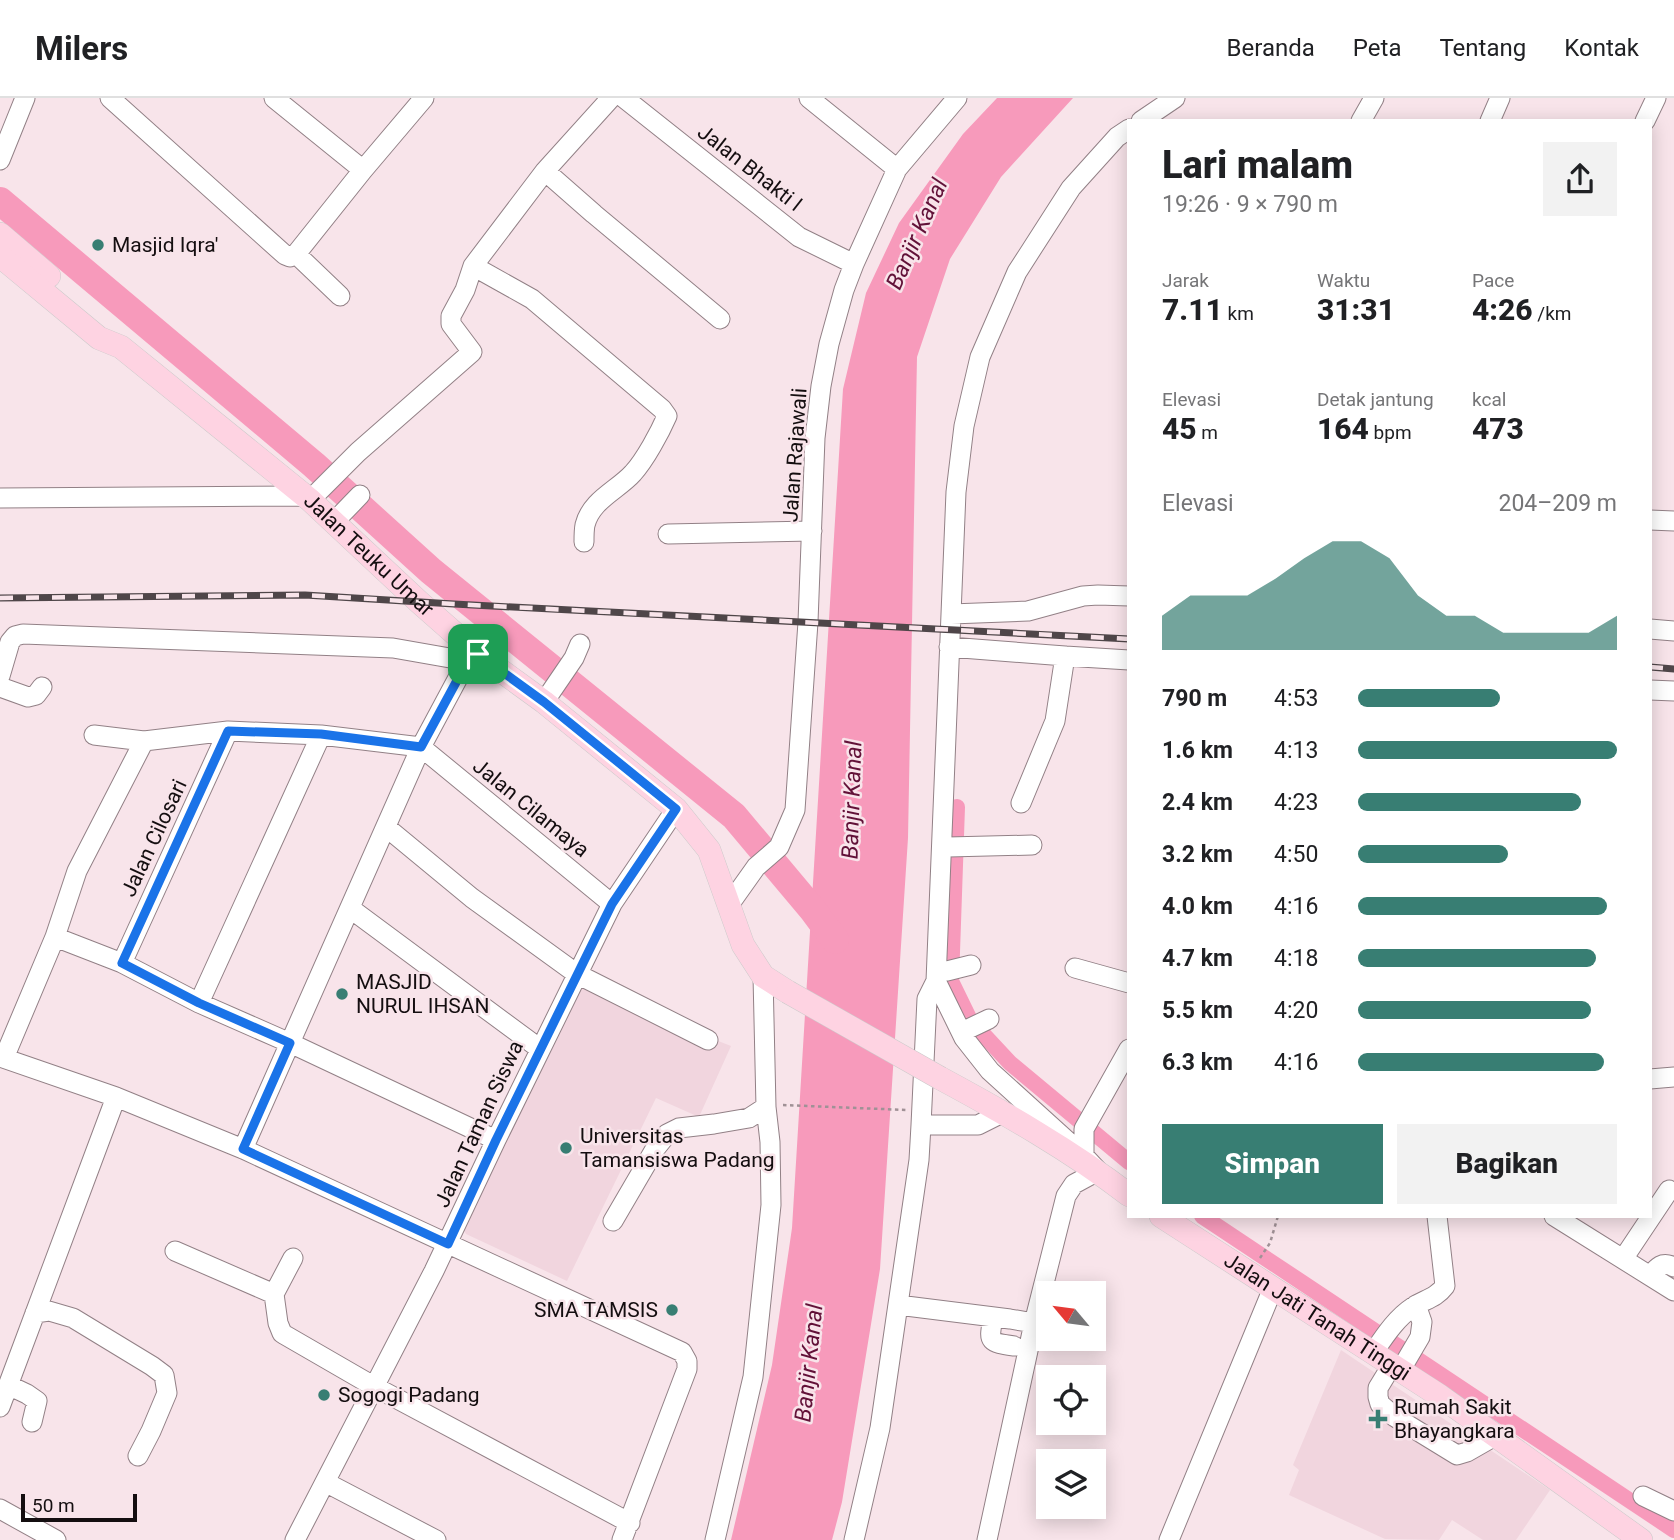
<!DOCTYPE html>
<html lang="id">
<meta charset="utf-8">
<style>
body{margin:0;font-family:Roboto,sans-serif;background:#f2f2f2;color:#202124;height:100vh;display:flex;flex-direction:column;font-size:26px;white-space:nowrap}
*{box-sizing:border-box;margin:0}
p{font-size:23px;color:#757577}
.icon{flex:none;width:38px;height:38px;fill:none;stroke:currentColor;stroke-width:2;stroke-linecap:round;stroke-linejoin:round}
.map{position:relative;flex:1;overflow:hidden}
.drawer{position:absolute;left:1127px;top:21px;width:525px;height:1099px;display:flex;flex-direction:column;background:#fff;border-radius:0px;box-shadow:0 4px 18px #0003}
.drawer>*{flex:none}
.needle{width:46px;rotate:299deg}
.buttons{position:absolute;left:1036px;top:1183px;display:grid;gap:14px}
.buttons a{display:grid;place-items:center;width:70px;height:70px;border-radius:0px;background:#fff;box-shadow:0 4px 18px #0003;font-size:35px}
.scale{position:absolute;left:21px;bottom:18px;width:116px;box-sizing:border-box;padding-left:7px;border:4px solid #140e10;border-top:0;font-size:19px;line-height:24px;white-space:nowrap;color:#140e10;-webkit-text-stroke:5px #f8e4ea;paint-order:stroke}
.pin{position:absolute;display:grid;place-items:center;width:60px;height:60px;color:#fff;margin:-30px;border-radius:14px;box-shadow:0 4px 10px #0006}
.round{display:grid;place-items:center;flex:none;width:74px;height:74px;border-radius:0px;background:#f2f2f2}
.summary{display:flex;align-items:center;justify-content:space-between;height:119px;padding:0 35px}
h1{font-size:38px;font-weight:800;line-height:52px}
.metrics{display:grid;grid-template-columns:repeat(3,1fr);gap:10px;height:119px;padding:7px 35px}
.metrics div{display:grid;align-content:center}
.metrics b{font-size:30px;font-weight:800}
.metrics small{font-size:19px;font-weight:400}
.metrics p{font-size:19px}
.chart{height:196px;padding:14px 35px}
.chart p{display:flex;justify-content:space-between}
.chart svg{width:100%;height:126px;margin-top:7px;fill:#387e73;opacity:.7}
.action{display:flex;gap:14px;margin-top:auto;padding:14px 35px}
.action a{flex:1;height:80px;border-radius:0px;background:#387e73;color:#fff;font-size:28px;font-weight:800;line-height:80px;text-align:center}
.action a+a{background:#f2f2f2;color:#202124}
ul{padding:0 35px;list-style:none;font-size:23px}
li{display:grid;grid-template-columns:112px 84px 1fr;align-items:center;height:52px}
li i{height:18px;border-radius:9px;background:#387e73}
header{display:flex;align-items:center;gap:42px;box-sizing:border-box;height:98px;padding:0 35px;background:#fff;border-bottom:2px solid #e0e0e0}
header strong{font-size:33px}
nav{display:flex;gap:38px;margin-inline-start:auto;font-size:24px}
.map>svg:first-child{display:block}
.built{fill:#f1d5de}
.water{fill:#f79abb}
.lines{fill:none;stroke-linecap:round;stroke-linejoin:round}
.canal{stroke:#f79abb;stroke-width:16}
.river{stroke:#f79abb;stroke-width:28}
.minor-casing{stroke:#928086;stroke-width:21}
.major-casing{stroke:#cbcaca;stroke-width:24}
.path{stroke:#a09196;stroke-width:2.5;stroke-dasharray:3.5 3.5;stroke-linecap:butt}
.minor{stroke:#fff;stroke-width:19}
.major{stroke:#fed3e2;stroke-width:23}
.rail-casing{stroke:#4f4649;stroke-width:7}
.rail{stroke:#f8e4ea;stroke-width:4.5;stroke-dasharray:13;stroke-linecap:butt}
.major-bridge-casing{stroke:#cbcaca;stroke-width:24;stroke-linecap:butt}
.major-bridge{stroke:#fed3e2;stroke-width:23}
.route-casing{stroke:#fff;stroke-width:14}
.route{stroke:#1a73e8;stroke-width:9}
.poi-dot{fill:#387e73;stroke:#f8e4ea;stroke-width:2.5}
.labels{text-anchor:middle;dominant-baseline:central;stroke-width:5;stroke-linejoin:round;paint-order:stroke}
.street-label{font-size:21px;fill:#140e10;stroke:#f8e4ea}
.poi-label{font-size:21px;fill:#140e10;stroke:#f8e4ea;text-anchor:start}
.water-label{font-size:23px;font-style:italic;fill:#621138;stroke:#f8e4ea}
</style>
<header>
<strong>Milers</strong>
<nav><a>Beranda</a><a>Peta</a><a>Tentang</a><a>Kontak</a></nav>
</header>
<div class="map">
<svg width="1674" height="1442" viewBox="0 0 1674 1442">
<rect width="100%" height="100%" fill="#f8e4ea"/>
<path class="built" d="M 584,881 L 703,937 L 731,948 L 699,1019 L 656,1000 L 567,1183 L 466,1136 L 463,1131 Z
M 1341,1252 L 1550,1392 L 1516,1442 L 1483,1442 L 1452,1422 L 1439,1442 L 1385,1441 L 1289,1397 L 1299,1372 L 1293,1367 Z"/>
<path class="water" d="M 997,0 L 1073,0 L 1001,79 L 950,161 L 917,259 L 908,740 L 880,1171 L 842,1404 L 832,1442 L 731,1442 L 772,1267 L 792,1130 L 843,291 L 866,195 L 899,125 L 963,36 Z"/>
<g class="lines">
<path class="canal" d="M 957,709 L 951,883 L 970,922 L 1010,965 L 1129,1064
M 1202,1118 L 1674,1432"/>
<path class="river" d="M 0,103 L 314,367 L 431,473 L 734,718 L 812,811 L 835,842"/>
<defs>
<path id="minor" d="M 110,0 L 285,157 L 290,159 L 296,156 L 363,72 L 424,0
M 274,0 L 363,72
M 624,0 L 799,139 L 854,166
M 809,0 L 897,71
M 1141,23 L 1175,0
M 1361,23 L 1374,0
M 1490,23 L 1500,0
M 1645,23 L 1656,0
M 0,62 L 25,0
M 545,73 L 594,116 L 720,221
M 296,156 L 340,198
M 473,168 L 532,201 L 662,311 L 667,318 C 660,334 645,362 633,375 C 618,392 591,402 585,427 C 584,432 584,438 584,444
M 0,400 L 304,398
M 310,402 L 358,354 L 472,254 L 451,226 L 451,218 L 465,192 L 473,168 L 545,73 L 611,0
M 1650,422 L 1674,423
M 334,424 L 360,397
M 668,436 L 812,433
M 951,516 L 1028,513 L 1083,498 L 1098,497 L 1129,498
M 1650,531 L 1674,533
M 949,549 L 1065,558 L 1129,562
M 0,578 L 10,544 L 15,538 L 23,536 L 393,550 L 467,563
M 0,589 L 28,599 L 36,597 L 42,589
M 1650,592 L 1674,593
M 544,604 L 574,560 L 580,546
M 94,637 L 144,643
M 1021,705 L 1055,623 L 1065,558
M 386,729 L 472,800 L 577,876 L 708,942
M 942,752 L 948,749 L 1032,747
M 729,807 L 756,769 L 779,749 L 795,712 L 808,524 L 815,340 L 821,288 L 829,246 L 844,192 L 854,166 L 897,71 L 957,0
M 351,811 L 540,951
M 55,839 L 122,865 L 199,905 L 290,945 L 496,1042
M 122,865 L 228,633
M 1075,870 L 1129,885
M 937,873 L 947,873 L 971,867
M 199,905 L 321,637
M 964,940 L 966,932 L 989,921
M 0,959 L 116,999 L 243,1051 L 682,1254 L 687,1263 L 687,1271 L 622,1442
M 4,960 L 55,839 L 77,773 L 144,643 L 228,633 L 321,637 L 421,649 L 612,806
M 1650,981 L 1674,979
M 921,1027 L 927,901 L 936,883
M 243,1051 L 421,649 L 467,563 L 478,556
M 1084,1058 L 1084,1031 L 1129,951
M 1554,1118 L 1674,1193
M 613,1123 L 655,1051 L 667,1036 L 679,1030 L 714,1026 L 749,1020 L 766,1009
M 175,1153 L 274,1196
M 293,1160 L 274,1196 L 278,1225 L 282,1235 L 285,1237 L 375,1289 L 630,1425
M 1623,1161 L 1669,1092
M 1650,1178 C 1657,1169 1662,1163 1674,1169
M 898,1207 L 1010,1221 L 1034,1225
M 35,1215 L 49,1213 L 73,1220 L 152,1268 L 164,1277 L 167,1295 L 151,1333 L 138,1358
M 993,1219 C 989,1244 987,1244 1014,1248
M 1373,1255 C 1384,1239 1396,1220 1413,1209 C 1425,1201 1435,1201 1445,1188 L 1437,1118
M 1392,1267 L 1378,1290 L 1378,1299 L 1380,1306 L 1395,1319 L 1457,1357 L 1467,1354 L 1495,1338
M 1400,1273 L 1420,1239 L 1422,1224 L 1416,1207
M 8,1287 L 27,1296 L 37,1303 L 32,1324
M 0,1309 L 116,999
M 325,1384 L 436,1442
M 1643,1398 L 1674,1413
M 0,1411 L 56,1442
M 295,1442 L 434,1173 L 496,1042 L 612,806 L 676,711
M 715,1442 L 753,1279 L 771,1107 L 770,1044 L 766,1009 L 763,878
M 854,1442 L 880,1330 L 919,1062 L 921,1027 L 978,1027 L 1004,1014
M 987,1442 L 1034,1225 L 1066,1098 L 1074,1086 L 1098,1073 L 1084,1058 L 990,973 L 964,940 L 936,883 L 956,394 L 964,328 L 980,259 L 1017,174 L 1071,90 L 1117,39 L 1129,31
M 1169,1442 L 1273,1190"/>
<g id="major">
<path d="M 0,136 L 49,178"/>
<path id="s1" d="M 0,158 L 99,240 L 121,249 L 310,402 L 419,504 L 478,556 L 544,604 L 676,711 L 709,752 L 743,847 L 763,878 L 788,894"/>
<path d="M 940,980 C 1005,1015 1070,1052 1129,1097"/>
<path id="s2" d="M 1161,1118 L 1440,1298 L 1641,1442"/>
</g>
</defs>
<use href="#minor" class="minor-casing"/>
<use href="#major" class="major-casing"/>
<path class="path" d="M 783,1007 L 906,1012
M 1260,1160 L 1270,1145 L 1278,1118"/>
<use href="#minor" class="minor"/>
<use href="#major" class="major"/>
<defs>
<path id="rail" d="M 0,500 L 305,497 L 454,506 L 1129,541
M 1650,569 L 1674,571"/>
</defs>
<use href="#rail" class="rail-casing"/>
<use href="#rail" class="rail"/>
<defs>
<path id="major-bridge" d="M 788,894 L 940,980"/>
</defs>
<use href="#major-bridge" class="major-bridge-casing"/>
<use href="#major-bridge" class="major-bridge"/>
</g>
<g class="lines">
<defs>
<path id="route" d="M 478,556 L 544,604 L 676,711 L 612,806 L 496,1042 L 448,1146 L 243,1051 L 290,945 L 199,905 L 122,865 L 228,633 L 321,636 L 421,649 L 467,564 Z"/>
</defs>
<use href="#route" class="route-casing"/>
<use href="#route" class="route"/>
</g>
<g class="poi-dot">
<circle cx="98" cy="147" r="7"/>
<circle cx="342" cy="896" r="7"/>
<circle cx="566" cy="1050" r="7"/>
<circle cx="672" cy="1212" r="7"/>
<circle cx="324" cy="1297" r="7"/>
<path d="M1374.5 1310.5h7v7h7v7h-7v7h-7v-7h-7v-7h7z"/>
</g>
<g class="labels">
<g class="street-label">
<text transform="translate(750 70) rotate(38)">Jalan Bhakti I</text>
<text transform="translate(795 357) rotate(-86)">Jalan Rajawali</text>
<text stroke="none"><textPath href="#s1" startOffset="476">Jalan Teuku Umar</textPath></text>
<text transform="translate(531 710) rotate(39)">Jalan Cilamaya</text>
<text transform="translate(154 740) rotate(-65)">Jalan Cilosari</text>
<text transform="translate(479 1026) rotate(-65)">Jalan Taman Siswa</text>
<text stroke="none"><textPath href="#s2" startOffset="186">Jalan Jati Tanah Tinggi</textPath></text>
</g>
<g class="poi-label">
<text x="112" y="147">Masjid Iqra'</text>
<text x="356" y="884">MASJID<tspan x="356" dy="24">NURUL IHSAN</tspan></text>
<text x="580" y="1038">Universitas<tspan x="580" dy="24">Tamansiswa Padang</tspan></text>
<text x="658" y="1212" text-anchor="end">SMA TAMSIS</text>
<text x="338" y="1297">Sogogi Padang</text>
<text x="1394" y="1309">Rumah Sakit<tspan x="1394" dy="24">Bhayangkara</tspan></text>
</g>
<g class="water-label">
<text transform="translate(917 136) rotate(-66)">Banjir Kanal</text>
<text transform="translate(852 702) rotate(-88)">Banjir Kanal</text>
<text transform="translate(809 1265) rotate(-84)">Banjir Kanal</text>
</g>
</g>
</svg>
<div class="buttons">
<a><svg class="needle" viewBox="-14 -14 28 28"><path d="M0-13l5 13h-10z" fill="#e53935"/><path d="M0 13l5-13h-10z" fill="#757577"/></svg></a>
<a><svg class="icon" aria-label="locate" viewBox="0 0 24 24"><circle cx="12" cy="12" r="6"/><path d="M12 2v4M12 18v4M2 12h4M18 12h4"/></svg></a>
<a><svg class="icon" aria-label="layers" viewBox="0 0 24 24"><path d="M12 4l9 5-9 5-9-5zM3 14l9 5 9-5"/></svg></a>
</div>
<div class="scale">50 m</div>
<div class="pin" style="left:478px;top:556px;background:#1e9e55"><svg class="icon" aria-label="arrive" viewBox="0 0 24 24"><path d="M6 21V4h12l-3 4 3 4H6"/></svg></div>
<section class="drawer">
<div class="summary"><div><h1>Lari malam</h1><p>19:26 · 9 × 790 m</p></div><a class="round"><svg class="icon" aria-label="share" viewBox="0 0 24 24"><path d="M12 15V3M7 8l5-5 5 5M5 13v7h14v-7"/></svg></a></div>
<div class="metrics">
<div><p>Jarak</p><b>7.11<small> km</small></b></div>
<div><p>Waktu</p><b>31:31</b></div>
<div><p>Pace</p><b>4:26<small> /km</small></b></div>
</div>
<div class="metrics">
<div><p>Elevasi</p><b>45<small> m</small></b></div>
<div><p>Detak jantung</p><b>164<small> bpm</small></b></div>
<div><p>kcal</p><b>473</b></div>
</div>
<div class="chart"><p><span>Elevasi</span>204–209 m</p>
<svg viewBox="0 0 160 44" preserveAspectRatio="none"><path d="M0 44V32L10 25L20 25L30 25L40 19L50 12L60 6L70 6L80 12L90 25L100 32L110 32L120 38L130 38L140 38L150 38L160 32V44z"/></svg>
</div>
<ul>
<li><b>790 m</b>4:53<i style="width:55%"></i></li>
<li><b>1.6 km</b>4:13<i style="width:100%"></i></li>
<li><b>2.4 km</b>4:23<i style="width:86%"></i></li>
<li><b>3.2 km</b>4:50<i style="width:58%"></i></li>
<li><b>4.0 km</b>4:16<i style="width:96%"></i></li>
<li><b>4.7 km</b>4:18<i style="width:92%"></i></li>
<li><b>5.5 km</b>4:20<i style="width:90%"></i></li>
<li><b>6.3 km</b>4:16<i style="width:95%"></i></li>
</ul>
<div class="action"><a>Simpan</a><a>Bagikan</a></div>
</section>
</div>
